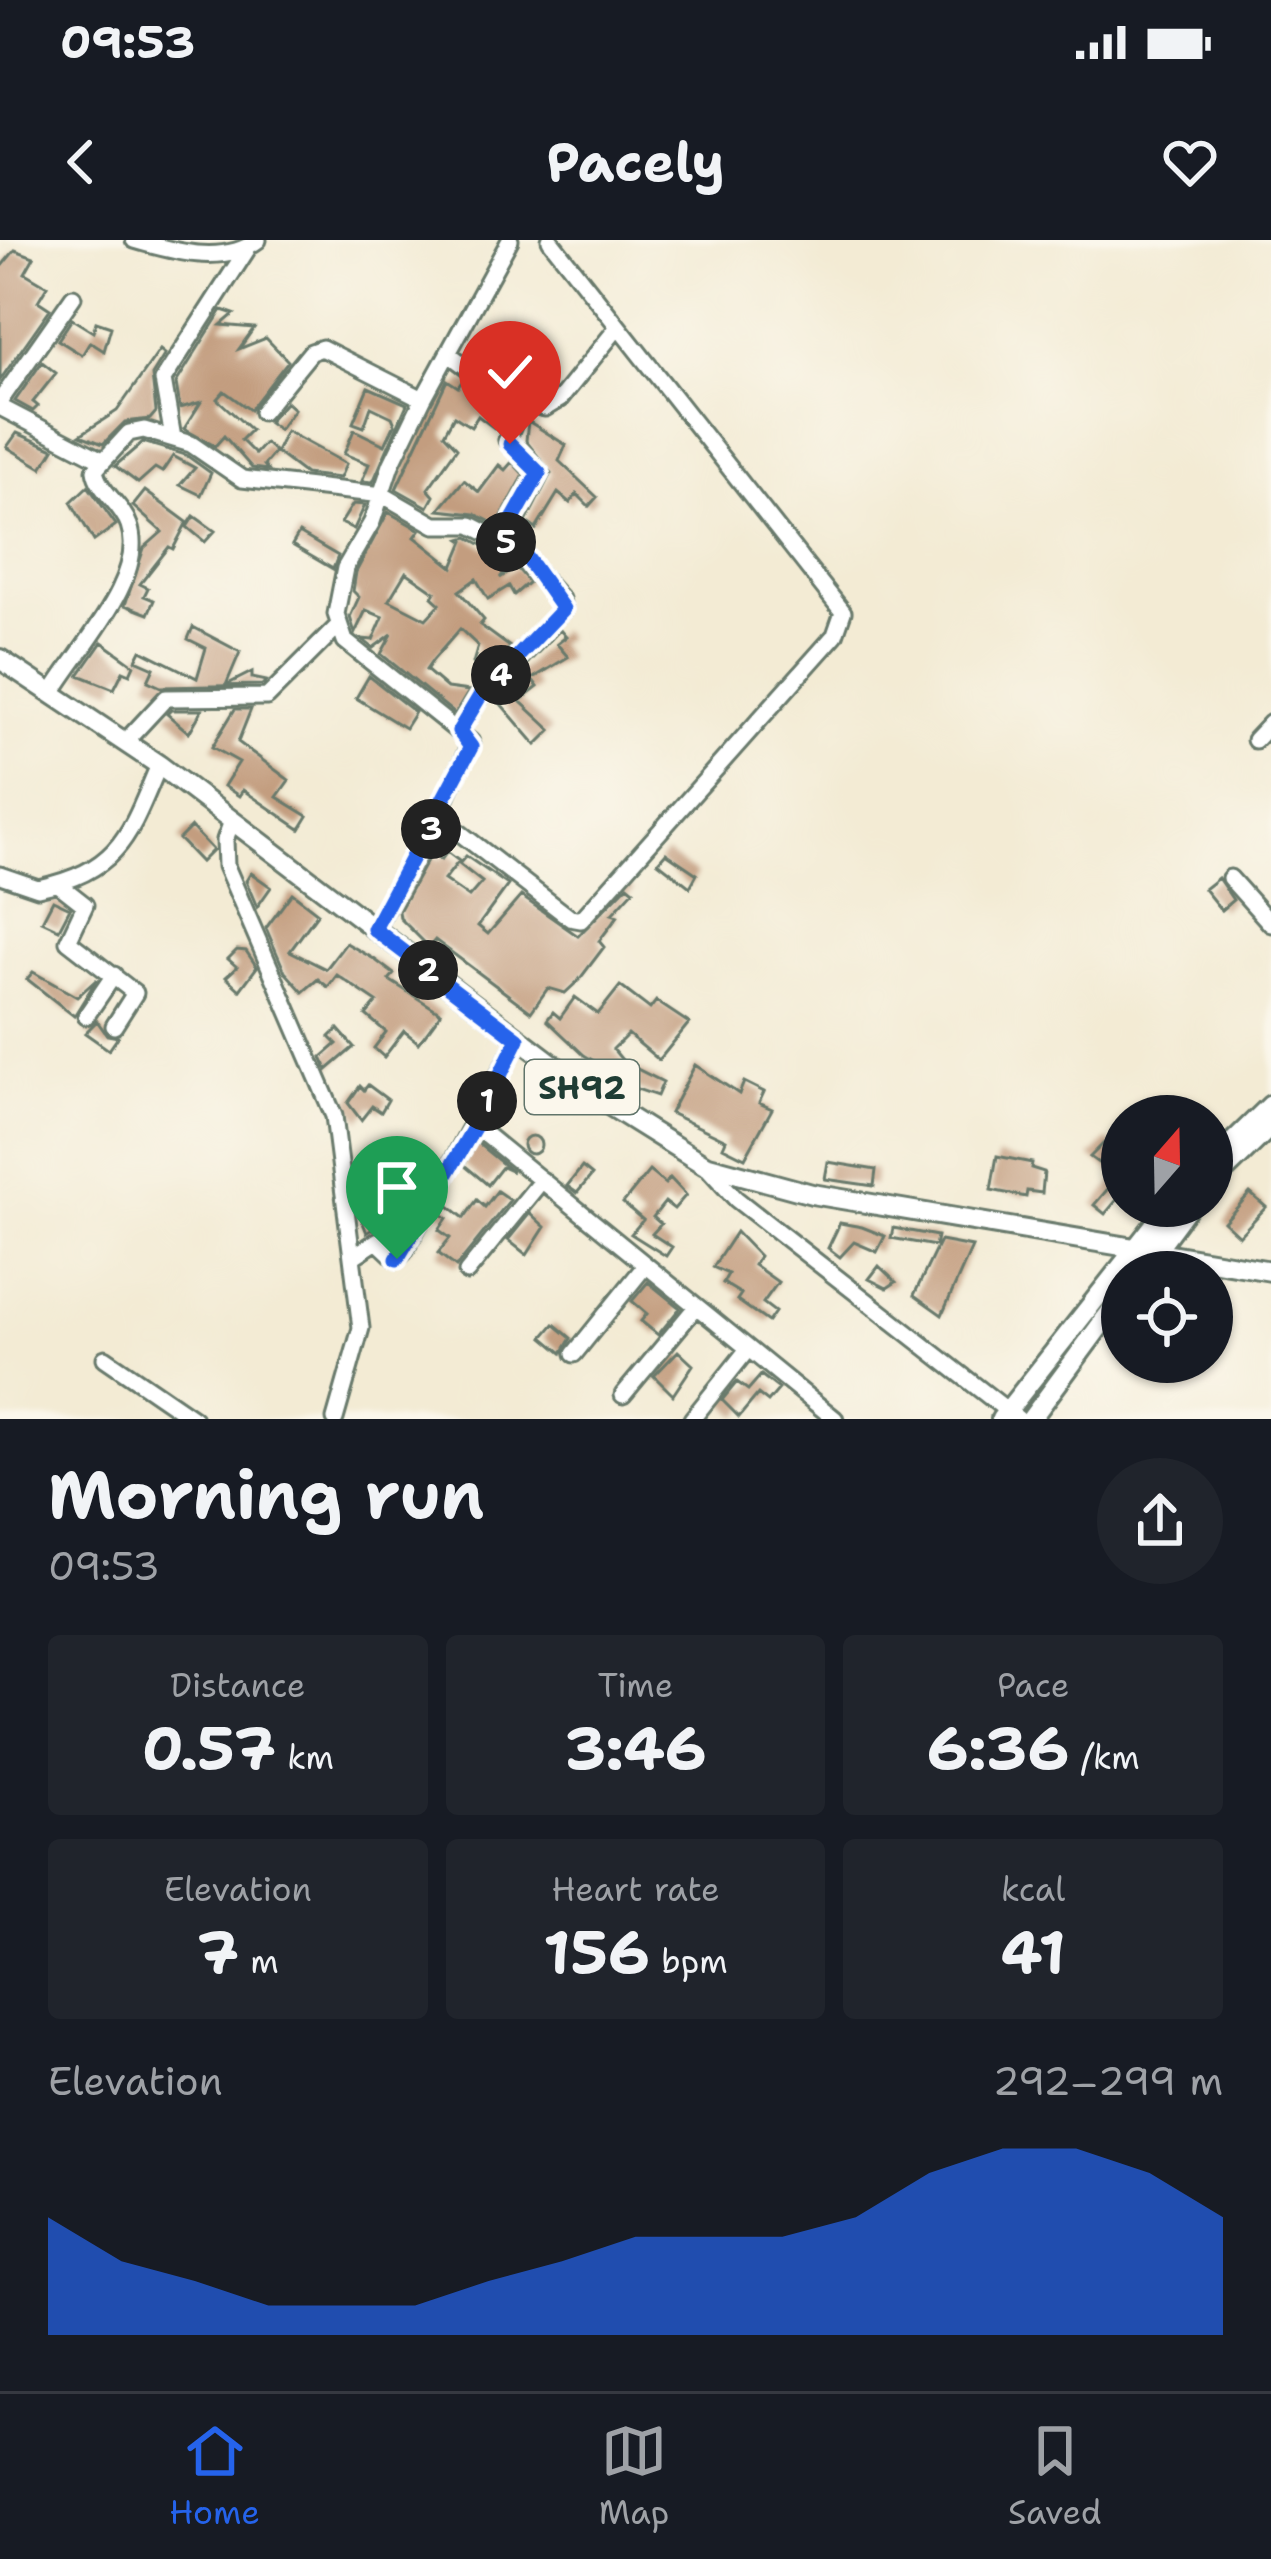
<!DOCTYPE html>
<meta charset="utf-8">
<style>
body{margin:0;font-family:"Shantell Sans",sans-serif;background:#20242c;color:#f1f3f6;height:100vh;display:flex;flex-direction:column;font-size:45px;white-space:nowrap}
*{box-sizing:border-box;margin:0}
p{font-size:39px;color:#9ea1a6}
.icon{flex:none;width:66px;height:66px;fill:none;stroke:currentColor;stroke-width:2;stroke-linecap:round;stroke-linejoin:round}
.map{position:relative;height:1179px;overflow:hidden}
.drawer{display:flex;flex-direction:column;background:#171b24;flex:1}
.drawer>*{flex:none}
.needle{width:78px;rotate:20deg}
.fabs{position:absolute;left:1101px;top:855px;display:grid;gap:24px}
.fabs a{display:grid;place-items:center;width:132px;height:132px;border-radius:50%;background:#171b24;box-shadow:0 3px 9px #0004;font-size:60px}
.pin{position:absolute;display:grid;place-items:center;width:102px;height:102px;color:#fff;margin:-123px -51px;border-radius:50% 50% 50% 0;rotate:-45deg;box-shadow:0 0 12px #0007}
.pin .icon{rotate:45deg}
.km{position:absolute;width:60px;height:60px;margin:-30px;border-radius:50%;background:#222;color:#fff;font-size:33px;line-height:60px;text-align:center}
.round{display:grid;place-items:center;flex:none;width:126px;height:126px;border-radius:63px;background:#20242c}
.summary{display:flex;align-items:center;justify-content:space-between;height:204px;padding:0 48px}
h1{font-size:66px;font-weight:700;line-height:90px}
.stats{display:grid;grid-template-columns:repeat(3,1fr);gap:18px;height:204px;padding:12px 48px}
.stats div{display:grid;align-content:center;border-radius:12px;background:#20242c;text-align:center}
.stats b{font-size:60px;font-weight:700}
.stats small{font-size:33px;font-weight:400}
.stats p{font-size:33px}
.chart{height:336px;padding:24px 48px}
.chart p{display:flex;justify-content:space-between}
.chart svg{width:100%;height:216px;margin-top:12px;fill:#2563eb;opacity:.7}
.status{display:flex;justify-content:space-between;align-items:center;height:84px;padding:0 60px;background:#171b24;direction:ltr}
.status svg{height:33px;fill:currentColor}
header{display:flex;justify-content:space-between;align-items:center;height:156px;padding:0 48px;background:#171b24;font-size:54px;font-weight:700}
.tabs{display:flex;justify-content:space-around;align-items:center;height:168px;border-top:3px solid #363941;background:#171b24;font-size:33px;color:#9ea1a6}
.tabs a{display:grid;justify-items:center;gap:6px}
.tabs .on{color:#2563eb}
.map>svg:first-child{display:block}
.building{fill:#c39d7f;fill-rule:evenodd}
.lines{fill:none;stroke-linecap:round;stroke-linejoin:round}
.minor-casing{stroke:#697a6c;stroke-width:21}
.major-casing{stroke:#697a6c;stroke-width:24}
.minor{stroke:#fff;stroke-width:15}
.major{stroke:#fff;stroke-width:18}
.route-casing{stroke:#fff;stroke-width:24}
.route{stroke:#2563eb;stroke-width:15}
.labels{text-anchor:middle;dominant-baseline:central;stroke-width:12;stroke-linejoin:round;paint-order:stroke}
.shield{fill:#fbf7ec;stroke:#61756b;stroke-width:3}
.shield-label{font-size:33px;font-weight:bold;fill:#1f3d34}
</style>
<div class="status"><b>09:53</b><svg viewBox="0 0 49 12"><path d="M0 12V9h3v3zM5 12V6h3v6zM10 12V3h3v9zM15 12V0h3v12zM26 1h20v11H26zM47 4h2v5h-2z"/></svg></div>
<header><svg class="icon" aria-label="back" viewBox="0 0 24 24"><path d="M15 5l-7 7 7 7"/></svg>Pacely<svg class="icon" aria-label="heart" viewBox="0 0 24 24"><path d="M12 20l-8-8c-3-5 5-10 8-4 3-6 11-1 8 4z"/></svg></header>
<div class="map">
<svg width="1271" height="1179" viewBox="0 0 1271 1179">
<rect width="100%" height="100%" fill="#fbf7ec"/>
<filter id="ink" filterUnits="userSpaceOnUse"><feTurbulence type="fractalNoise" baseFrequency=".00833" numOctaves="2"/><feDisplacementMap in="SourceGraphic" scale="24" xChannelSelector="R" yChannelSelector="G"/><feConvolveMatrix kernelMatrix="1 2 1 2 8 2 1 2 1" color-interpolation-filters="sRGB"/></filter>
<filter id="wash" filterUnits="userSpaceOnUse"><feTurbulence type="fractalNoise" baseFrequency=".004" numOctaves="4" result="noise"/><feDisplacementMap in="SourceGraphic" scale="48" xChannelSelector="R" yChannelSelector="G"/><feGaussianBlur stdDeviation="2.7" result="paint"/><feColorMatrix in="noise" values="0 0 0 0 0 0 0 0 0 0 0 0 0 0 0 0 0 1.4 0 .05"/><feComposite in="paint" operator="in"/></filter>
<g filter="url(#wash)">
<rect width="100%" height="100%" fill="#f3ebd4"/>
<g id="blocks">
<path class="building" d="M 15,10 L 34,17 L 25,33 L 47,46 L 38,61 L 50,69 L 0,140 L 0,28 Z
M 222,70 L 234,74 L 221,85 L 254,88 L 239,109 L 266,98 L 288,121 L 250,170 L 224,151 L 217,159 L 251,190 L 241,200 L 255,214 L 265,203 L 275,212 L 264,225 L 268,230 L 252,228 L 224,196 L 215,206 L 184,189 L 201,162 L 180,168 L 176,143 Z
M 72,79 L 93,92 L 96,82 L 111,87 L 104,111 L 90,102 L 82,115 L 58,100 Z
M 160,110 L 165,114 L 152,135 L 156,172 L 150,179 L 125,182 L 103,204 L 80,195 L 117,171 Z
M 42,122 L 56,133 L 33,162 L 38,166 L 33,171 L 15,161 Z
M 447,140 L 458,147 L 463,140 L 506,171 L 498,191 L 478,176 L 471,187 L 454,176 L 444,194 L 457,208 L 428,249 L 434,256 L 428,267 L 396,249 Z
M 368,147 L 407,164 L 373,242 L 362,241 L 369,224 L 344,214 L 354,190 L 385,205 L 395,184 L 392,177 L 371,167 L 364,187 L 353,183 Z
M 286,162 L 294,169 L 279,190 L 268,182 Z
M 528,181 L 566,205 L 559,221 L 597,257 L 589,266 L 577,254 L 570,263 L 558,253 L 536,289 L 526,282 L 551,233 L 526,201 Z
M 286,191 L 346,224 L 340,238 L 305,234 L 276,212 Z
M 17,193 L 54,209 L 42,228 L 7,207 Z
M 143,202 L 186,215 L 211,233 L 201,255 L 180,245 L 195,228 L 173,216 L 162,232 L 155,228 L 138,243 L 115,226 Z
M 512,222 L 524,235 L 497,285 L 475,274 L 439,270 L 464,240 L 479,252 L 499,225 L 505,230 Z
M 88,246 L 116,285 L 94,301 L 71,262 Z
M 145,251 L 187,282 L 173,309 L 169,307 L 140,344 L 148,348 L 144,356 L 154,360 L 148,374 L 125,365 L 144,308 L 162,292 L 133,266 Z
M 353,264 L 365,265 L 354,289 L 341,283 Z
M 388,272 L 420,290 L 415,297 L 453,327 L 464,301 L 461,299 L 468,297 L 512,322 L 500,338 L 516,327 L 529,342 L 514,355 L 509,346 L 488,359 L 476,339 L 459,351 L 484,380 L 480,385 L 510,407 L 482,437 L 473,423 L 478,406 L 460,389 L 433,420 L 426,430 L 447,448 L 469,451 L 455,474 L 381,414 L 392,394 L 373,408 L 362,399 L 373,400 L 383,377 L 366,370 L 355,393 L 350,377 L 359,357 L 353,351 L 356,332 ZM 406,332 L 435,352 L 432,357 L 440,364 L 426,379 L 389,360 Z
M 194,276 L 215,291 L 205,302 L 187,287 Z
M 299,293 L 338,316 L 333,329 L 292,305 Z
M 193,387 L 240,412 L 226,445 L 252,432 L 252,438 L 266,441 L 262,445 L 161,447 L 148,441 L 154,428 L 136,420 L 141,410 L 197,438 L 206,408 L 188,399 Z
M 560,390 L 566,397 L 557,404 L 568,417 L 532,439 L 538,447 L 520,461 L 551,490 L 536,505 L 495,457 Z
M 102,402 L 134,425 L 130,434 L 123,431 L 114,449 L 79,435 Z
M 369,436 L 415,472 L 405,488 L 356,458 Z
M 235,469 L 251,469 L 238,502 L 289,540 L 277,557 L 308,576 L 300,589 L 243,550 L 239,556 L 224,546 L 239,522 L 212,507 Z
M 171,470 L 202,470 L 189,493 L 167,474 Z
M 191,587 L 213,610 L 201,622 L 179,599 Z
M 447,612 L 459,621 L 444,640 L 469,657 L 482,642 L 459,624 L 466,616 L 508,645 L 478,686 L 488,694 L 521,656 L 578,696 L 628,645 L 634,650 L 612,674 L 618,676 L 599,701 L 604,707 L 579,740 L 565,753 L 548,748 L 531,772 L 435,700 L 429,707 L 400,678 L 399,671 L 431,613 L 441,620 Z
M 666,613 L 697,634 L 690,647 L 658,622 Z
M 251,633 L 271,647 L 257,667 L 246,641 Z
M 1218,638 L 1233,660 L 1221,670 L 1204,649 Z
M 292,653 L 318,673 L 290,711 L 326,729 L 346,703 L 374,719 L 394,734 L 389,740 L 441,773 L 419,803 L 404,791 L 384,817 L 374,808 L 386,792 L 366,775 L 377,762 L 337,735 L 328,747 L 318,739 L 303,752 L 285,732 L 266,688 Z
M 53,660 L 70,668 L 59,689 L 42,681 Z
M 237,710 L 246,711 L 257,727 L 240,750 L 226,737 L 237,727 L 228,719 Z
M 33,732 L 77,757 L 97,739 L 74,776 L 27,739 Z
M 620,746 L 650,769 L 656,761 L 689,783 L 659,820 L 628,794 L 613,809 L 632,832 L 635,828 L 663,842 L 657,856 L 625,845 L 627,841 L 584,815 L 547,780 L 553,772 L 560,778 L 575,757 L 598,774 Z
M 97,781 L 107,795 L 118,797 L 109,810 L 85,793 Z
M 338,789 L 354,807 L 327,830 L 322,817 L 337,804 L 330,797 Z
M 695,825 L 739,854 L 744,842 L 764,852 L 759,863 L 772,869 L 745,918 L 723,907 L 726,900 L 670,873 Z
M 368,845 L 388,860 L 381,872 L 372,866 L 361,880 L 348,863 L 360,846 L 364,850 Z
M523 905a9 9 0 1 1 18 0a9 9 0 1 1-18 0Z
M 1107,900 L 1122,915 L 1122,954 L 1105,974 L 1094,965 L 1118,937 L 1090,917 Z
M 476,902 L 513,932 L 502,927 L 488,945 L 481,939 L 464,925 Z
M 997,916 L 1032,923 L 1031,928 L 1044,932 L 1042,953 L 1027,951 L 1026,957 L 991,950 Z
M 828,922 L 876,930 L 874,946 L 825,939 Z
M 582,927 L 592,935 L 577,953 L 567,946 Z
M 649,931 L 665,944 L 670,938 L 686,955 L 674,969 L 665,962 L 653,977 L 661,984 L 652,994 L 672,1007 L 666,1016 L 631,994 L 643,980 L 623,963 Z
M 497,951 L 510,960 L 456,1027 L 438,1013 L 450,998 L 439,990 L 447,978 L 439,972 L 444,962 L 464,978 L 477,960 L 485,967 Z
M 1250,953 L 1266,967 L 1239,996 L 1224,982 Z
M 368,963 L 382,982 L 367,993 L 358,970 Z
M 530,973 L 545,987 L 527,1015 L 508,1000 Z
M 840,983 L 862,987 L 885,996 L 877,1012 L 854,1002 L 840,1017 L 828,1008 Z
M 893,988 L 937,996 L 935,1006 L 891,998 Z
M 736,992 L 759,1016 L 754,1025 L 778,1042 L 763,1063 L 775,1072 L 768,1082 L 737,1060 L 741,1054 L 723,1043 L 728,1034 L 713,1027 Z
M 940,1001 L 972,1007 L 942,1075 L 914,1055 Z
M 879,1026 L 896,1042 L 887,1048 L 869,1039 Z
M 648,1042 L 680,1068 L 658,1095 L 641,1081 L 647,1074 L 632,1061 Z
M 554,1084 L 571,1098 L 562,1113 L 543,1097 Z
M 678,1111 L 693,1125 L 673,1155 L 654,1136 Z
M 761,1135 L 779,1149 L 768,1162 L 758,1154 L 739,1177 L 722,1160 L 737,1142 L 748,1150 Z"/>
</g>
</g>
<g filter="url(#ink)">
<use href="#blocks" fill-opacity="0" stroke="#697a6c" stroke-width="3"/>
<g class="lines">
<defs>
<path id="minor" d="M 134,0 C 171,11 224,26 258,0
M 449,114 L 512,161 L 545,168 L 560,159 L 618,87
M 0,161 L 73,57
M 0,167 L 102,220
M 262,172 L 311,112 L 322,108 L 423,159
M 173,198 L 163,140 L 248,8
M 502,300 L 539,233 L 507,200 L 522,165
M 52,453 C 77,410 148,338 129,285 C 122,264 98,251 95,230 L 129,193 L 144,190 L 191,204 L 242,239 L 383,255 L 435,285 L 471,285 L 514,307 L 561,359 L 563,369 L 480,456 L 459,491
M 1255,500 L 1271,483
M 125,502 L 166,458 L 267,457 L 336,388
M 438,576 L 570,678 L 581,680 L 835,395 L 843,372 L 550,0
M 232,581 L 225,600 L 226,626 L 334,876 L 361,1088 L 335,1179
M 0,635 L 38,648 C 121,630 129,595 159,525
M 1230,638 L 1271,684
M 57,643 L 85,665 L 68,701 L 135,753 L 114,786
M 374,690 L 438,576 L 471,502 L 345,401 L 336,374 L 345,328 L 372,282 L 391,225 L 423,159 L 510,0
M 86,776 L 114,735
M 475,886 L 835,1179
M 705,925 L 736,959 L 1018,1179
M 354,1016 L 377,1001 L 396,1019 L 404,1012 L 518,799
M 467,1032 L 542,940
M 574,1114 L 645,1026
M 105,1118 L 194,1179
M 623,1155 L 696,1067
M 692,1179 L 748,1109"/>
<path id="major" d="M 0,419 L 159,525 L 596,857 L 705,925 L 812,954 L 1271,1031
M 1212,922 L 1271,865
M 1212,943 L 1271,886
M 1140,1032 L 1189,966
M 1001,1179 L 1169,966
M 1031,1179 L 1122,1056"/>
</defs>
<use href="#minor" class="minor-casing"/>
<use href="#major" class="major-casing"/>
<use href="#minor" class="minor"/>
<use href="#major" class="major"/>
</g>
</g>
<g class="lines" filter="url(#ink)">
<defs>
<path id="route" d="M 397,1019 L 475,886 L 518,799 L 374,689 L 471,507 L 459,491 L 480,456 L 563,369 L 527,318 L 502,299 L 539,233 L 510,204"/>
</defs>
<use href="#route" class="route-casing"/>
<use href="#route" class="route"/>
</g>
<g class="labels">
<rect class="shield" x="525" y="820" width="114" height="54" rx="9"/>
<g class="shield-label">
<text x="582" y="847">SH92</text>
</g>
</g>
</svg>
<div class="fabs">
<a><svg class="needle" viewBox="-14 -14 28 28"><path d="M0-13l5 13h-10z" fill="#e53935"/><path d="M0 13l5-13h-10z" fill="#9ea1a6"/></svg></a>
<a><svg class="icon" aria-label="locate" viewBox="0 0 24 24"><circle cx="12" cy="12" r="6"/><path d="M12 2v4M12 18v4M2 12h4M18 12h4"/></svg></a>
</div>
<div class="pin" style="left:397px;top:1019px;background:#1e9e55"><svg class="icon" aria-label="arrive" viewBox="0 0 24 24"><path d="M6 21V4h12l-3 4 3 4H6"/></svg></div>
<div class="pin" style="left:510px;top:204px;background:#d93025"><svg class="icon" aria-label="check" viewBox="0 0 24 24"><path d="M5 12l5 5 9-10"/></svg></div>
<b class="km" style="left:487px;top:861px">1</b>
<b class="km" style="left:428px;top:730px">2</b>
<b class="km" style="left:431px;top:589px">3</b>
<b class="km" style="left:501px;top:435px">4</b>
<b class="km" style="left:506px;top:302px">5</b>
</div>
<section class="drawer">
<div class="summary"><div><h1>Morning run</h1><p>09:53</p></div><a class="round"><svg class="icon" aria-label="share" viewBox="0 0 24 24"><path d="M12 15V3M7 8l5-5 5 5M5 13v7h14v-7"/></svg></a></div>
<div class="stats">
<div><p>Distance</p><b>0.57<small> km</small></b></div>
<div><p>Time</p><b>3:46</b></div>
<div><p>Pace</p><b>6:36<small> /km</small></b></div>
</div>
<div class="stats">
<div><p>Elevation</p><b>7<small> m</small></b></div>
<div><p>Heart rate</p><b>156<small> bpm</small></b></div>
<div><p>kcal</p><b>41</b></div>
</div>
<div class="chart"><p><span>Elevation</span>292–299 m</p>
<svg viewBox="0 0 160 44" preserveAspectRatio="none"><path d="M0 44V20L10 29L20 33L30 38L40 38L50 38L60 33L70 29L80 24L90 24L100 24L110 20L120 11L130 6L140 6L150 11L160 20V44z"/></svg>
</div>
</section>
<nav class="tabs">
<a class="on"><svg class="icon" aria-label="home" viewBox="0 0 24 24"><path d="M3 11l9-7 9 7M6 9v11h12V9"/></svg>Home</a>
<a><svg class="icon" aria-label="map" viewBox="0 0 24 24"><path d="M3 6l6-2 6 2 6-2v14l-6 2-6-2-6 2zM9 4v14M15 6v14"/></svg>Map</a>
<a><svg class="icon" aria-label="saved" viewBox="0 0 24 24"><path d="M7 4h10v16l-5-4-5 4z"/></svg>Saved</a>
</nav>
